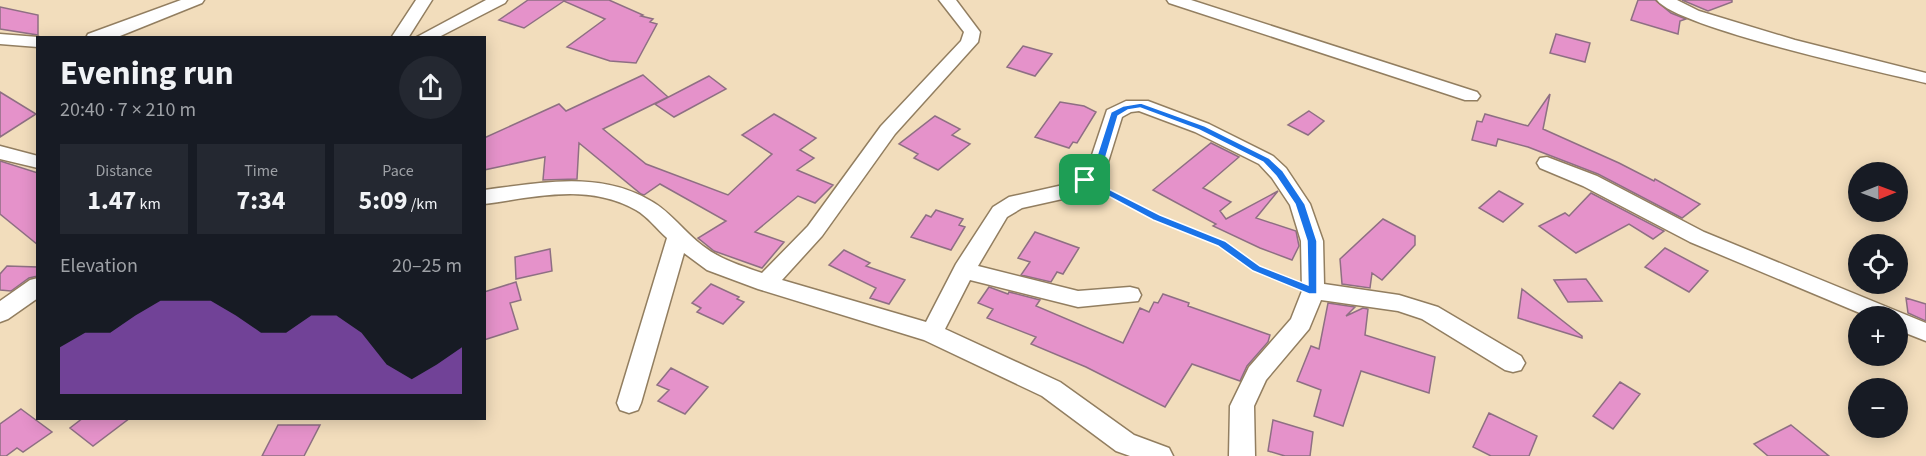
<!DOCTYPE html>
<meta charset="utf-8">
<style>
body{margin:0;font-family:"Source Sans 3",sans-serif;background:#242831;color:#f1f3f6;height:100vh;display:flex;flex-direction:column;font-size:22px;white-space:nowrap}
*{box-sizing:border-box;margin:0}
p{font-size:20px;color:#9ea1a6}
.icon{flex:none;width:33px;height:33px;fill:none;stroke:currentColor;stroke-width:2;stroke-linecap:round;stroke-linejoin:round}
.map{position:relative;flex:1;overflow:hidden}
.panel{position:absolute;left:36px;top:36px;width:450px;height:384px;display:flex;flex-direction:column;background:#171b24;border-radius:0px;box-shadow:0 3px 15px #0003}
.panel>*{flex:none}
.needle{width:39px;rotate:89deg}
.buttons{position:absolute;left:1848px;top:162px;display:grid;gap:12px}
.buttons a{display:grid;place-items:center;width:60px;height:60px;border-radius:50%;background:#171b24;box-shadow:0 3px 15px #0003;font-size:30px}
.pin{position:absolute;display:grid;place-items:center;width:51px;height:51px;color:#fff;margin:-26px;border-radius:12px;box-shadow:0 3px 9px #0006}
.round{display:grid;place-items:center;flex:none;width:63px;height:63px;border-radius:32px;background:#242831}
.summary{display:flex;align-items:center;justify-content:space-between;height:102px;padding:0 24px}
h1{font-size:33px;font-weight:700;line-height:45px}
.metrics{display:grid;grid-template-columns:repeat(3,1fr);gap:9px;height:102px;padding:6px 24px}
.metrics div{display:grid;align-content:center;border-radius:0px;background:#242831;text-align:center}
.metrics b{font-size:26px;font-weight:700}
.metrics small{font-size:16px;font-weight:400}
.metrics p{font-size:16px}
.chart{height:168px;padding:12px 24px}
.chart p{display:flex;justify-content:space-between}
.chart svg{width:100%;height:108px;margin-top:6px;fill:#9753c8;opacity:.7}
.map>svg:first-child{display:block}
.building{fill:#e592ca;stroke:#8e6f83;stroke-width:1.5}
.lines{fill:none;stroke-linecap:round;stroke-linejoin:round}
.street-casing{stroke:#927e60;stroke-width:3}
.path-far1{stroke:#8b7d67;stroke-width:3;stroke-dasharray:2 2;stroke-linecap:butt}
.path{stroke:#8b7d67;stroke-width:4;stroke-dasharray:3 3;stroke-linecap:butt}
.street{fill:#fff;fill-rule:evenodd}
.route{fill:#1a73e8;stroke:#fff;stroke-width:1.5;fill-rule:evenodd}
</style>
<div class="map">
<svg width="1926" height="456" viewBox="0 0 1926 456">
<rect width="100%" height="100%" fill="#f2ddbc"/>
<path class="building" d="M 528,0 L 609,0 L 643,15 L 641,16 L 653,19 L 650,22 L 657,24 L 636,63 L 610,61 L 567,47 L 605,19 L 564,1 L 524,28 L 499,20 Z
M 1638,0 L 1655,0 L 1671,13 L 1686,19 L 1680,21 L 1678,34 L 1631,20 Z
M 1682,0 L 1732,0 L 1732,2 L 1708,11 Z
M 0,7 L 38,15 L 38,35 L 0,29 Z
M 1556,34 L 1590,43 L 1585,62 L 1550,53 Z
M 1023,46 L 1052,54 L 1035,76 L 1007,67 Z
M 643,75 L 668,97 L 603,129 L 646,164 L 728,195 L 772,154 L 742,135 L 774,114 L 816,138 L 800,150 L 814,158 L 797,170 L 833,185 L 815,203 L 798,196 L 755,232 L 784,242 L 762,268 L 714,251 L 698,238 L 726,221 L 660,184 L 644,195 L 641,194 L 579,143 L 577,179 L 543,180 L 545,157 L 484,170 L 484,138 L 559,104 L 566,111 Z
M 709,76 L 726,89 L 674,117 L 655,104 Z
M 0,92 L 36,114 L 0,137 Z
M 1550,94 L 1543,129 L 1619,163 L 1654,181 L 1655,179 L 1700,204 L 1682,218 L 1598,174 L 1528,147 L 1498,139 L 1496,146 L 1472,140 L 1477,121 L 1482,122 L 1485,114 L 1528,126 Z
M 1060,102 L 1084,106 L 1096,112 L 1077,143 L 1073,142 L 1069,148 L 1035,137 Z
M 1309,111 L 1324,121 L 1308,135 L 1288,125 Z
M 935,116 L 960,129 L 952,135 L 970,144 L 938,170 L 914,158 L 918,154 L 899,144 Z
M 1211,143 L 1239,157 L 1203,188 L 1231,202 L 1220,211 L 1226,219 L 1278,191 L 1256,218 L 1296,231 L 1299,246 L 1292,260 L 1260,248 L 1213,226 L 1216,224 L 1153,190 Z
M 0,161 L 38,173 L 38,245 L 0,214 Z
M 1499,191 L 1523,204 L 1503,222 L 1479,208 Z
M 1591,193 L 1664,231 L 1653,239 L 1629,224 L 1576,253 L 1539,226 L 1565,213 L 1569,216 Z
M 936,210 L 963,219 L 959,225 L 965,227 L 951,250 L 911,237 L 926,215 L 931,217 Z
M 1383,219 L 1415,236 L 1415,245 L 1382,280 L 1372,273 L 1370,288 L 1342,284 L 1340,259 Z
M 1035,232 L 1079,248 L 1063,274 L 1057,272 L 1051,282 L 1021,275 L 1030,262 L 1018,258 Z
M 1665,248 L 1708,271 L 1689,292 L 1645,267 Z
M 550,249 L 552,271 L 516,279 L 515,257 Z
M 844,250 L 870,263 L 866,266 L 905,280 L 889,304 L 870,298 L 876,288 L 829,265 Z
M 7,266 L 38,267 L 38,276 L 29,278 L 11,291 L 0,290 L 0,274 Z
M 1586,279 L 1602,301 L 1568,302 L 1554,280 Z
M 516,282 L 521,300 L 510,303 L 518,329 L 484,340 L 484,292 Z
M 711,284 L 739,297 L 737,299 L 744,302 L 723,324 L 697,312 L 701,308 L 692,303 Z
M 989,287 L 1008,294 L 1009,292 L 1040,300 L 1036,306 L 1123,343 L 1140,308 L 1149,312 L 1154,302 L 1158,303 L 1163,294 L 1189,303 L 1188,306 L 1270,335 L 1268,342 L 1247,366 L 1240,381 L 1192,364 L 1165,407 L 1086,367 L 1031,344 L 1036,337 L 987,318 L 993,309 L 978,303 Z
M 1522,289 L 1582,336 L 1582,338 L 1518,318 Z
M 1906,298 L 1926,304 L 1926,321 L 1908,313 Z
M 1328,303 L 1355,307 L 1346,316 L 1363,308 L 1368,309 L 1365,335 L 1435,357 L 1429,393 L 1361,371 L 1343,426 L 1314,416 L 1321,390 L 1297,381 L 1311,346 L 1319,349 Z
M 671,368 L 708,387 L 685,414 L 658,401 L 669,390 L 657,385 Z
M 1620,382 L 1640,394 L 1613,429 L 1593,416 Z
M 21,409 L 52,432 L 23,452 L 17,448 L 6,456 L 0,456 L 0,424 Z
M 1489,413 L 1537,436 L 1529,456 L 1491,456 L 1473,447 Z
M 83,418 L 130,418 L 93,446 L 70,428 Z
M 1273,420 L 1313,432 L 1310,456 L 1285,456 L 1268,451 Z
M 278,425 L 320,425 L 304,456 L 262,456 Z
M 1791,425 L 1829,456 L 1768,456 L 1754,444 Z"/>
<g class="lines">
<defs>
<path id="street" d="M 181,0 L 204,0 L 202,3 L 115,38 L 86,38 L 88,34 Z
M 416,0 L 432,0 L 408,38 L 391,38 Z
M 486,0 L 507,0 L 505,3 L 437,38 L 415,38 Z
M 939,0 L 956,0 L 980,32 L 978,42 L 895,134 L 822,236 L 782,280 L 926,322 L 956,264 L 993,207 L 1009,197 L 1063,185 L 1088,167 L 1107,110 L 1126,101 L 1148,101 L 1209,124 L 1273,156 L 1286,168 L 1310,204 L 1323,241 L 1324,284 L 1399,295 L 1438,307 L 1521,356 L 1525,363 L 1521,370 L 1513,372 L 1505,370 L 1422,319 L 1398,311 L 1321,300 L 1309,329 L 1266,380 L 1254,406 L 1255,456 L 1229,456 L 1230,406 L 1249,367 L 1291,319 L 1302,291 L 1301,241 L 1290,205 L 1272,178 L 1259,164 L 1195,132 L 1139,111 L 1131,112 L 1122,117 L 1104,175 L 1076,196 L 1022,208 L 1007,217 L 978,266 L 1078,291 L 1130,287 L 1138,289 L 1141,295 L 1138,301 L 1078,307 L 970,280 L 945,329 L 1060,382 L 1134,435 L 1169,448 L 1173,456 L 1130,456 L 1116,451 L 1042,396 L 924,340 L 758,289 L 707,270 L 684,253 L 641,403 L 638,410 L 629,413 L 620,410 L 617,403 L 667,238 C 657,229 647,216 636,210 C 587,183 537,197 484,204 L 484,190 C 541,183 599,170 651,201 C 671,212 685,233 703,246 C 721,260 742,266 762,273 L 808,226 L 881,126 L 961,41 L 964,32 Z
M 1167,0 L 1191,0 L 1477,92 L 1480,96 L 1477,100 L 1465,100 L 1169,3 Z
M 1657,0 L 1677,0 L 1699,11 L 1795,40 L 1926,73 L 1926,83 C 1881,72 1678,28 1657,0 Z
M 0,34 L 38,37 L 41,38 L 38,38 L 38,47 L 0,44 Z
M 0,146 L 38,156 L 38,168 L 0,159 Z
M 1547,157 L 1597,176 L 1704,232 L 1926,323 L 1926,341 L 1898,330 L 1898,316 L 1867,316 L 1690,242 L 1583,186 L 1540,168 L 1537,163 L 1540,158 Z
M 38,278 L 38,298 L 8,319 L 0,322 L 0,301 L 30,280 Z"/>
</defs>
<use href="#street" class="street-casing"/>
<path class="path-far1" d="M 1104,190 L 1129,203"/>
<path class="path" d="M 1126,201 L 1156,217 L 1221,244 L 1257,268 L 1291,282"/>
<use href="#street" class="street"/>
</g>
<path class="route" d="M 1141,103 L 1205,126 L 1269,158 L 1283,171 L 1305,204 L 1317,241 L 1317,294 L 1309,294 L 1253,271 L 1218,246 L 1153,220 L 1082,182 L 1082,178 L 1093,168 L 1111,112 L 1123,106 ZM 1140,108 L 1199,130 L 1263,162 L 1276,176 L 1295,204 L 1307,241 L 1308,285 L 1260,266 L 1225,241 L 1160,215 L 1091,180 L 1102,170 L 1118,116 L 1128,110 Z"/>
</svg>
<div class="buttons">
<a><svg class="needle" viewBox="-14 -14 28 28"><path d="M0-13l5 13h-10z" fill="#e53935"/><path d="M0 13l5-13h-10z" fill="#9ea1a6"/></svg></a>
<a><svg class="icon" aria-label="locate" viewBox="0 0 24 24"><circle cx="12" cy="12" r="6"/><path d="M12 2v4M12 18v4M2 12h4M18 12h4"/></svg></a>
<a>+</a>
<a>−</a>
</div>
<div class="pin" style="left:1085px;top:180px;background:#1e9e55"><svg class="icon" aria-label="arrive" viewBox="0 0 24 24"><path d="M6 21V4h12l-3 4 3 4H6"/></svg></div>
<section class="panel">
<div class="summary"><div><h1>Evening run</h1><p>20:40 · 7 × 210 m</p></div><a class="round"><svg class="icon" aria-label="share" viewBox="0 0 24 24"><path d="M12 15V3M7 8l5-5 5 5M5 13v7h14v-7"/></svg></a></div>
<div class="metrics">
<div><p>Distance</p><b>1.47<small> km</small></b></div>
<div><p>Time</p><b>7:34</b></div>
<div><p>Pace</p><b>5:09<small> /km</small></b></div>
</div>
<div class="chart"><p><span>Elevation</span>20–25 m</p>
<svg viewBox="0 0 160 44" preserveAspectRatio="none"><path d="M0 44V25L10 19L20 19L30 12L40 6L50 6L60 6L70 12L80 19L90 19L100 12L110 12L120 19L130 32L140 38L150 32L160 25V44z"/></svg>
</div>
</section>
</div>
